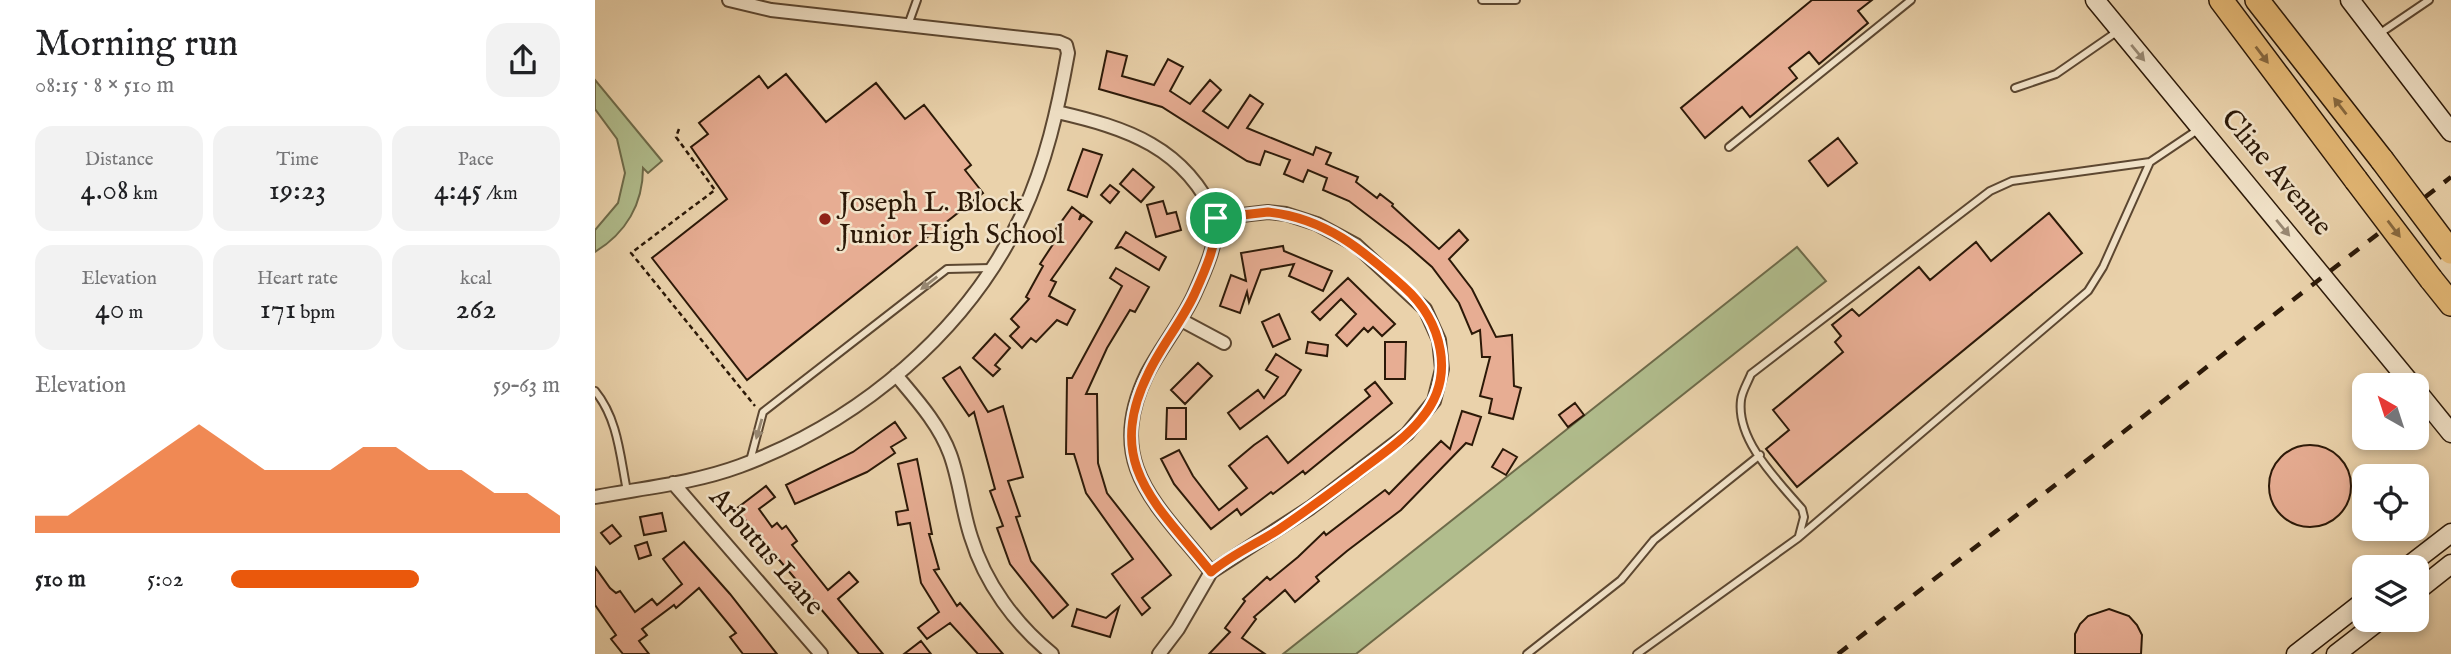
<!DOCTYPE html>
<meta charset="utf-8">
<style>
body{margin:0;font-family:"IM FELL English",serif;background:#f2f2f2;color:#202124;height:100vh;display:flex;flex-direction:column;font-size:26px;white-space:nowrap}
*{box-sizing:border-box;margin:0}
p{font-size:23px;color:#757577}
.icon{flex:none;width:38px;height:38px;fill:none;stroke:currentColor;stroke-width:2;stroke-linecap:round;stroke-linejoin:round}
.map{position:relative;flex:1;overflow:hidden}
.panel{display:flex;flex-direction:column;background:#fff;width:595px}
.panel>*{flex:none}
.needle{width:46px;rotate:321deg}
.controls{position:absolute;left:1757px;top:373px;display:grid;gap:14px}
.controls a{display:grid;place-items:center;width:77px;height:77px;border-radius:14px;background:#fff;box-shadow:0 4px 10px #0003;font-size:35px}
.pin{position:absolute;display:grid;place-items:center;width:60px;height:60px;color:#fff;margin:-30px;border:4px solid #fff;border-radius:50%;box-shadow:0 2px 7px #0007}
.round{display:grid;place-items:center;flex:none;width:74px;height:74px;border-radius:21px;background:#f2f2f2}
.head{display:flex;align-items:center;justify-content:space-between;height:119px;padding:0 35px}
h1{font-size:38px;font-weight:600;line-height:52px}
.figures{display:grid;grid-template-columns:repeat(3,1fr);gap:10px;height:119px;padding:7px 35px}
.figures div{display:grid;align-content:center;border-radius:18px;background:#f2f2f2;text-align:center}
.figures b{font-size:30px;font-weight:600}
.figures small{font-size:19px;font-weight:400}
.figures p{font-size:19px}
.chart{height:196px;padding:14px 35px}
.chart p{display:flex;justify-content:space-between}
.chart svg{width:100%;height:126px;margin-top:7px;fill:#ea580c;opacity:.7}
ul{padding:0 35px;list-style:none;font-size:23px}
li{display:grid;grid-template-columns:112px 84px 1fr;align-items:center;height:52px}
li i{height:18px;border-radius:9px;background:#ea580c}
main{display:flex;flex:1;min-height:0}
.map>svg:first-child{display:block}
.green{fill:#b1bd8d;stroke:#6e6b4a;stroke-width:2}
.building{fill:#e7ad93;stroke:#2c1908;stroke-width:2}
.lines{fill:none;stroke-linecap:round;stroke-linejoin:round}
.service-casing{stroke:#5c4731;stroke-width:10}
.minor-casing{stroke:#5c4731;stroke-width:16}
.secondary-casing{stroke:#2c1908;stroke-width:21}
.motorway-casing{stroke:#2c1908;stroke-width:26}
.path{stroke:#2c1908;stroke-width:2.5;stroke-dasharray:5 3.5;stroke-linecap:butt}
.service{stroke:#f1e2c8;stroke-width:6}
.minor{stroke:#f1e2c8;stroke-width:12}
.secondary{stroke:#f1e2c8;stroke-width:18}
.motorway{stroke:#e5b976;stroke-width:23}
.rail{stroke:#2c1908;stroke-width:4.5;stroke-dasharray:12 12;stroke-linecap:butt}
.motorway-bridge-casing{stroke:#2c1908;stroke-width:26;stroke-linecap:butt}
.motorway-bridge{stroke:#e5b976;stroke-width:23}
.oneway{fill:#988872}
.oneway2{fill:#88693f}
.route-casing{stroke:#fff;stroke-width:14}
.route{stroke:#ea580c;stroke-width:9}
.poi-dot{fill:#8f2418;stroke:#f1e2c8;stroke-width:2.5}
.labels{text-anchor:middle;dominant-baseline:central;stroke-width:5;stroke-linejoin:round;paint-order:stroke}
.street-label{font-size:28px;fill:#2c1908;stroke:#f1e2c8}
.poi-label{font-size:28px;fill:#2c1908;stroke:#f1e2c8;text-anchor:start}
</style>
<main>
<section class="panel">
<div class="head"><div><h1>Morning run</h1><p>08:15 · 8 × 510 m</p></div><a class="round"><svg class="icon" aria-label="share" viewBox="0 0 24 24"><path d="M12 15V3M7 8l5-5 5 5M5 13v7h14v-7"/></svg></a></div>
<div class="figures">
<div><p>Distance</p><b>4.08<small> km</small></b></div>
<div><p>Time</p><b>19:23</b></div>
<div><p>Pace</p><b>4:45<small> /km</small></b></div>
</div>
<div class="figures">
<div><p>Elevation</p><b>40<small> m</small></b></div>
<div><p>Heart rate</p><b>171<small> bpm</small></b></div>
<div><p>kcal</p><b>262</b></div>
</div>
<div class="chart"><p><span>Elevation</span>59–63 m</p>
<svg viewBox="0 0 160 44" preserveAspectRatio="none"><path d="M0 44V38L10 38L20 30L30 22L40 14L50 6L60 14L70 22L80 22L90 22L100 14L110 14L120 22L130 22L140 30L150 30L160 38V44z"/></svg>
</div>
<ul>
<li><b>510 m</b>5:02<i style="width:57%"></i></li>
</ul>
</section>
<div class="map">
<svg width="1856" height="654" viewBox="0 0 1856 654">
<rect width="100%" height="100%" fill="#ead2ab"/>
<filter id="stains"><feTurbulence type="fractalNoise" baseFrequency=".00286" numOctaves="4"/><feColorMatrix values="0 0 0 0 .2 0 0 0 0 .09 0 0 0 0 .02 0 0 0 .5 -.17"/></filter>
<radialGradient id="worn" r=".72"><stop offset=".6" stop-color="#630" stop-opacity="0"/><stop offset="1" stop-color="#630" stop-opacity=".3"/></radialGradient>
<path class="green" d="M 0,80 L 67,161 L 53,173 L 48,168 C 48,204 31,233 0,252 L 0,230 L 23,203 L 30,173 L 22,139 L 0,109 Z
M 1202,247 L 1231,281 L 761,654 L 688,654 Z"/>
<path class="building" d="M 1217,0 L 1277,0 L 1263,11 L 1273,23 L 1224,64 L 1214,52 L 1194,68 L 1202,78 L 1155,117 L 1147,107 L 1110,138 L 1086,108 Z
M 512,51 L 532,56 L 527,76 L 559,85 L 573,59 L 588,67 L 575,91 L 595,104 L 615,80 L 626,90 L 608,111 L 633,128 L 655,95 L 668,104 L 652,128 L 718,155 L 721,147 L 736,153 L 731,164 L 763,177 L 761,182 L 782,198 L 785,194 L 798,204 L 797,206 L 844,249 L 864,230 L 873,240 L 854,259 L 877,289 L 901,337 L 917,335 L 919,386 L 926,388 L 918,419 L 894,413 L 897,399 L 885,396 L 895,357 L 887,357 L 885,330 L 877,334 L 864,303 L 837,267 L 813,246 L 754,201 L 728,190 L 732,178 L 713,170 L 708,182 L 689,174 L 695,160 L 670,151 L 665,165 L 652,161 L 567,107 L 504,89 Z
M 191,74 L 231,122 L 281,83 L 310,119 L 329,105 L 376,165 L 370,170 L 388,193 L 152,380 L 57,258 L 132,199 L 96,147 L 113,134 L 104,123 L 164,76 L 173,88 Z
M 1243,138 L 1262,163 L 1233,186 L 1214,161 Z
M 488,149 L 507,155 L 492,197 L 473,190 Z
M 538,169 L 559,187 L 546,202 L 525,184 Z
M 515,185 L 524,192 L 515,203 L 506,195 Z
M 568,201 L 572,214 L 581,212 L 586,230 L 561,237 L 552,205 Z
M 477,207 L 486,214 L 484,220 L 488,215 L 497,222 L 456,280 L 461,282 L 454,296 L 480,310 L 472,325 L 462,320 L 441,342 L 436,338 L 427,348 L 415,336 L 424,327 L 416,319 L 434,299 L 431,297 L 448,266 L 445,264 L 466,232 L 461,229 Z
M 1454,213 L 1487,253 L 1202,487 L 1171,449 L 1194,430 L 1178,410 L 1248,352 L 1240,342 L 1246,336 L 1237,325 L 1257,309 L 1264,316 L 1324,267 L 1335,280 L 1381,242 L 1396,261 Z
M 531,232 L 571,257 L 564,270 L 526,247 L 521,248 Z
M 688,246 L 689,251 L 737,271 L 728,291 L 694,276 L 699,264 L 666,270 L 654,302 L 652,292 L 645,313 L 625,306 L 636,275 L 651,281 L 646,253 Z
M 521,268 L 554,287 L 540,312 L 535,310 L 512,348 L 491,394 L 502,394 L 503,463 L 512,493 L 576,575 L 547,598 L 555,608 L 547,615 L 517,574 L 538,559 L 491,493 L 479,454 L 471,454 L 472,378 L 477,378 L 527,286 L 515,278 Z
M 753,278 L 800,324 L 787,336 L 778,327 L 773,332 L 769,328 L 752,346 L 741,335 L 761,314 L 746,299 L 725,320 L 717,312 Z
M 684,314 L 695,339 L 678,347 L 667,322 Z
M 400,334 L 415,348 L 400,365 L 405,369 L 398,376 L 378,358 Z
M 713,342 L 733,345 L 732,356 L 711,353 Z
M 790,342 L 811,342 L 810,379 L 790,379 Z
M 681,354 L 706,370 L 690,395 L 645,429 L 633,413 L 663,390 L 669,398 L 683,377 L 671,370 Z
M 603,363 L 617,376 L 590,404 L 576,390 Z
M 365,367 L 393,412 L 408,406 L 428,477 L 413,481 L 425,516 L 421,517 L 436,561 L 473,605 L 458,618 L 415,564 L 402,528 L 408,526 L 395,491 L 400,489 L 379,412 L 374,416 L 348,378 Z
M 780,382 L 797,403 L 710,474 L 708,471 L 678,494 L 676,492 L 646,515 L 642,509 L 616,529 L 579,484 L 566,459 L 584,450 L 598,476 L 624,510 L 652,488 L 634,466 L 659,445 L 672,436 L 693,463 L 775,396 L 770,390 Z
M 980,403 L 989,415 L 973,427 L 964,415 Z
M 572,408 L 591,408 L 591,439 L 571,439 Z
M 867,411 L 886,417 L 877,445 L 871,443 L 806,510 L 752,551 L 721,577 L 724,581 L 700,602 L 690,590 L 659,617 L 661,619 L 647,638 L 670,654 L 614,654 L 635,632 L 630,628 L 650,601 L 648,599 L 672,577 L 675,580 L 703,557 L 729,532 L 731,535 L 790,490 L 794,494 L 846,441 L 855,449 Z
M 300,422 L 311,438 L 296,447 L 300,453 L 272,472 L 200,504 L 191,485 L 258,452 Z
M1674 486a41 41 0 1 1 82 0a41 41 0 1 1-82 0Z
M 908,449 L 922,457 L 911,475 L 897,467 Z
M 322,459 L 337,534 L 334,534 L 344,569 L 339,570 L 362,606 L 365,603 L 408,654 L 383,654 L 355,623 L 332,639 L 323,628 L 344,612 L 326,583 L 315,523 L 303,525 L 301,512 L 313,510 L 303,464 Z
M 171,486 L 180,497 L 164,509 L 177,527 L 182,523 L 187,529 L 191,526 L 202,541 L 197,545 L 233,590 L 254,572 L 263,582 L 243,599 L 288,654 L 264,654 L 141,509 Z
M 67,513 L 71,531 L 49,535 L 45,517 Z
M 17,525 L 26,536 L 15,544 L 6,533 Z
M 52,542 L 56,555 L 44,559 L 40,546 Z
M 89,542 L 135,594 L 182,654 L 148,654 L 135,637 L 141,633 L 104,588 L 81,608 L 79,605 L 47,629 L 52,635 L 44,641 L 54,654 L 28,654 L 16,639 L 21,635 L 0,605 L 0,567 L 15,588 L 21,593 L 25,591 L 40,612 L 57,599 L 62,605 L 87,584 L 68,559 Z
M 524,607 L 515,637 L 477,626 L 482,609 L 511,618 Z
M 1514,609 L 1534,616 L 1542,625 L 1547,635 L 1546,654 L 1480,654 L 1480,634 L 1485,624 L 1493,616 Z
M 326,641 L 336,654 L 309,654 Z"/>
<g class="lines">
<defs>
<path id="service" d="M 887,0 L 921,0
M 313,25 L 322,0
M 1784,34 L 1834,0
M 1420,88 L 1461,74 L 1523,31
M 1134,147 L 1316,0
M 0,391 C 23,419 25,456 32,491
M 155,461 L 168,412 L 352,269 L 396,268
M 1204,536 L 1209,517 L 1207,509 C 1182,480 1141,440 1146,400 C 1147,391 1153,382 1156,374 L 1395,191 L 1417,181 L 1555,162
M 932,654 L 1026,580 L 1059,540 L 1165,455
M 1042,654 L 1203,538 L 1493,291 L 1508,267 L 1555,162 L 1604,129"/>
<path id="minor" d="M 462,112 C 532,128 590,147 621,218 C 623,243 609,273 599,295 C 586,323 566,347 552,374 C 508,465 563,505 616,572
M 586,320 L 629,343
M 301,375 C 321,399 344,424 355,454 C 365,481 367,510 376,537 C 390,583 420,624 457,654
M 78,483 L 226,654
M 0,497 C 48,488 99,483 145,466 C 264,422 373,331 427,215 C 451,163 463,109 473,53 L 471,45 L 464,42 L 176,10 L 134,0
M 564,654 L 583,629 L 616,572 L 715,508 L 812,434 L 839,401 L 847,369 L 844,340 L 830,309 L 761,245 L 722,224 L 691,214 L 673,212 L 621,218"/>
<path id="secondary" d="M 1500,0 L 1817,385
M 1755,0 L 1856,132
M 1822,391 L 1856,433
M 1812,567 L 1856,533
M 1822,591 L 1856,564
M 1701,654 L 1769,601
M 1741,654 L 1785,620"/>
<path id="motorway" d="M 1626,0 L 1761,180
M 1662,0 L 1787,160
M 1836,279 L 1856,304"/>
</defs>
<use href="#service" class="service-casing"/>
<use href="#minor" class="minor-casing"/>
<use href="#secondary" class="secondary-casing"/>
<use href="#motorway" class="motorway-casing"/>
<path class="path" d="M 84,129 L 81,137 L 120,190 L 36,253 L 160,406"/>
<use href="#service" class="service"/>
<use href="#minor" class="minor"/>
<use href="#secondary" class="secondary"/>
<use href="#motorway" class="motorway"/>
<path class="rail" d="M 1243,654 L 1856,177"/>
<defs>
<path id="motorway-bridge" d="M 1787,160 L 1856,252
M 1761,180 L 1836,279"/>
</defs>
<use href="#motorway-bridge" class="motorway-bridge-casing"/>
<use href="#motorway-bridge" class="motorway-bridge"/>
</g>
<defs><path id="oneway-solid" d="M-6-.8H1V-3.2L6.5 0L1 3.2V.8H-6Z" transform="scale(1.75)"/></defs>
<g class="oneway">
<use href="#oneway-solid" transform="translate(1543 53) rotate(50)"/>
<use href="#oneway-solid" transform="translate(1688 228) rotate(50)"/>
<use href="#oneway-solid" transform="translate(334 283) rotate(142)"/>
<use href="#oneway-solid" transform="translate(164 429) rotate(106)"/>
</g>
<g class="oneway2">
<use href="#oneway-solid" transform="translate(1667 55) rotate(53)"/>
<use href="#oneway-solid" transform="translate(1745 106) rotate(-128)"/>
<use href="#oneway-solid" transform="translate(1799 229) rotate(53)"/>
</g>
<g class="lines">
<defs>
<path id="route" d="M 673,212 C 730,218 768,250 809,287 C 847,321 862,377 826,419 C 808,441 783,457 761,474 C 735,493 710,512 683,530 C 661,544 636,555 616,572 C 563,505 508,465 553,374 C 566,346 586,323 599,295 C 609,273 623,243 621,218 Z"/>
</defs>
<use href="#route" class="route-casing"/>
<use href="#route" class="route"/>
</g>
<circle class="poi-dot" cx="230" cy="219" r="7"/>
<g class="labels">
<g class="street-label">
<text transform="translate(1681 173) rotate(50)">Cline Avenue</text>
<text transform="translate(171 552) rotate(49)">Arbutus Lane</text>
</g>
<g class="poi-label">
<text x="244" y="203">Joseph L. Block<tspan x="244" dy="32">Junior High School</tspan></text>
</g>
</g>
<rect width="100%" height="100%" filter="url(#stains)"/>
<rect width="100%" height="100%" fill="url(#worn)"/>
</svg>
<div class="controls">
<a><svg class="needle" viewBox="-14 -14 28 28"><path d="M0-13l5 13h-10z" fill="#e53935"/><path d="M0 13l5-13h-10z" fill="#757577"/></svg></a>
<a><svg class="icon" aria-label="locate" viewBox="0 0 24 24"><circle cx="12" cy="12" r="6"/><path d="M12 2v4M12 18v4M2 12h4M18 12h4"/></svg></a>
<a><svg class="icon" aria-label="layers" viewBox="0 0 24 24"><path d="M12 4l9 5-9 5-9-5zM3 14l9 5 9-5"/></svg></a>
</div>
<div class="pin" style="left:621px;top:218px;background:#1e9e55"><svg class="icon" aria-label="arrive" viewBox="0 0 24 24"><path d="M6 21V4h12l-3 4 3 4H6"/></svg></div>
</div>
</main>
